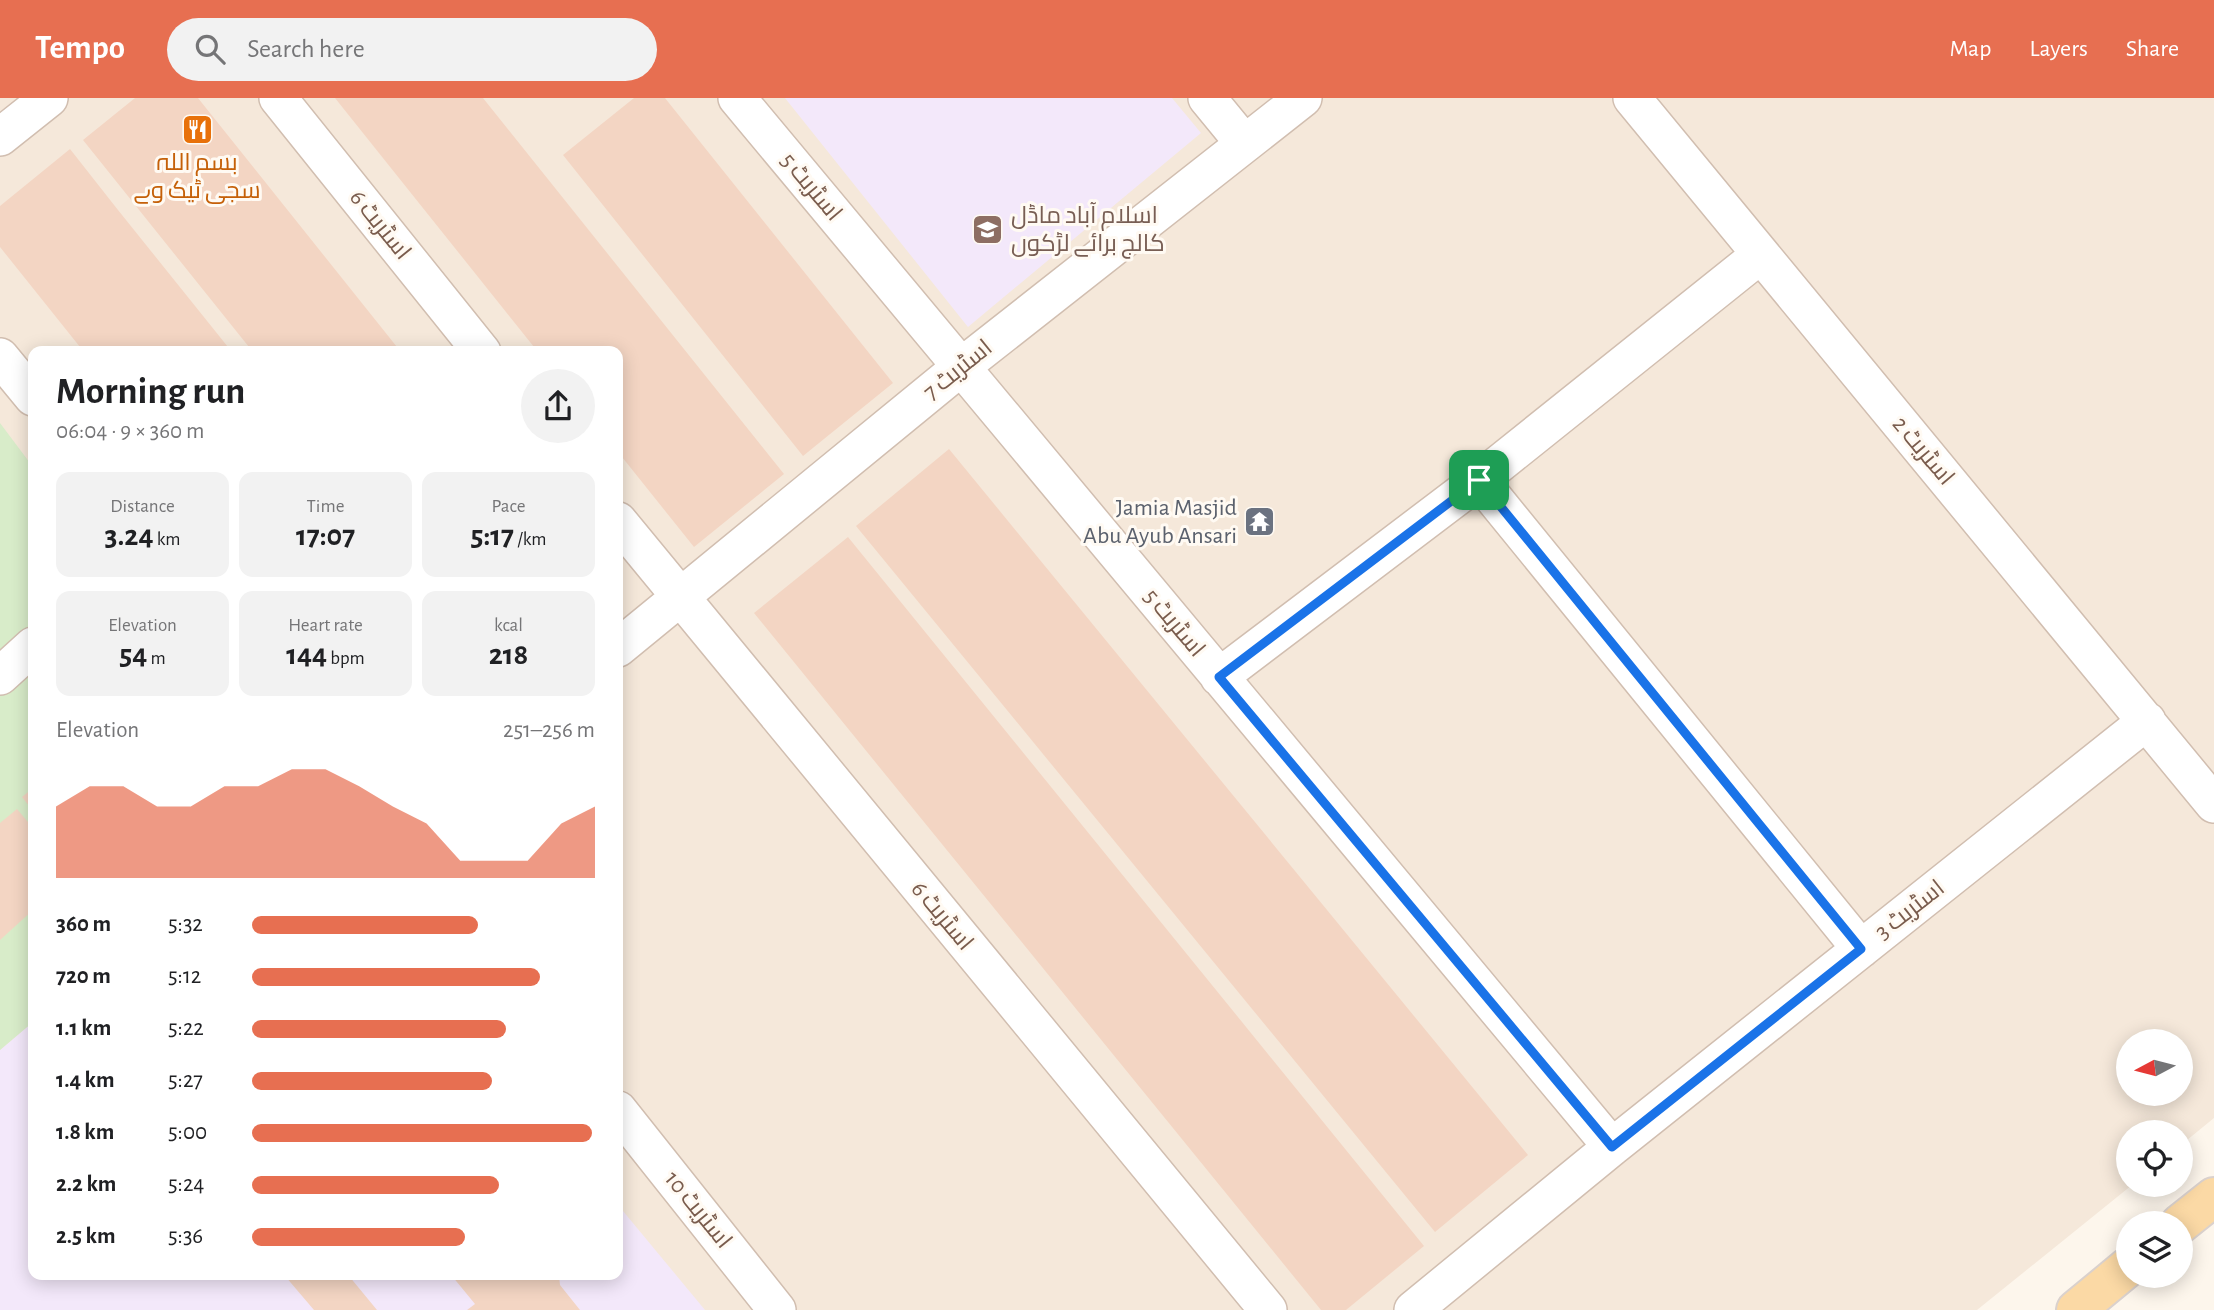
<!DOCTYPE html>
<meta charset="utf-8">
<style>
body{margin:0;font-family:"Alegreya Sans",Cairo,sans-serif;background:#f2f2f2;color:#202124;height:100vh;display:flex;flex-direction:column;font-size:26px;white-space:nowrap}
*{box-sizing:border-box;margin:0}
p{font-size:23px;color:#757577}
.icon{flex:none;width:38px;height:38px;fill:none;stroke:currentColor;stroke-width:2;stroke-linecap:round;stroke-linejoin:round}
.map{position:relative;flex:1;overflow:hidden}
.details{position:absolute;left:28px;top:248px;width:595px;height:934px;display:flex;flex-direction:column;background:#fff;border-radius:14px;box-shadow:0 4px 18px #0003}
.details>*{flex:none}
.needle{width:46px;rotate:263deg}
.fabs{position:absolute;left:2116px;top:931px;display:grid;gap:14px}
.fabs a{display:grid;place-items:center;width:77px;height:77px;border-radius:50%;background:#fff;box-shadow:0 4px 18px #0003;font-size:35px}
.pin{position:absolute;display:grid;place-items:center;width:60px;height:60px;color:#fff;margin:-30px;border-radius:14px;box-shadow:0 4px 10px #0006}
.round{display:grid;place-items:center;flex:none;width:74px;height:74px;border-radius:37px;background:#f2f2f2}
.head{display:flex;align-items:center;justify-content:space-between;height:119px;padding:0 28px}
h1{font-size:38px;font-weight:700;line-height:52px}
.metrics{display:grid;grid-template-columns:repeat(3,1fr);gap:10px;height:119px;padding:7px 28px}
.metrics div{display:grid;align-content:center;border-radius:14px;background:#f2f2f2;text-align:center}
.metrics b{font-size:30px;font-weight:700}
.metrics small{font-size:19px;font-weight:400}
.metrics p{font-size:19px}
.chart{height:196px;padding:14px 28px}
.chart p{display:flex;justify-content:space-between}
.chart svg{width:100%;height:126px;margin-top:7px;fill:#e76f51;opacity:.7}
ul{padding:0 28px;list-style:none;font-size:23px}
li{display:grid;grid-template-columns:112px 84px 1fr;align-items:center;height:52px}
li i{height:18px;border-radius:9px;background:#e76f51}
header{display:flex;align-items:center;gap:42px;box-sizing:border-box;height:98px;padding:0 35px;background:#e76f51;color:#fff}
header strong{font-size:33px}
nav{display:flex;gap:38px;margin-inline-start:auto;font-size:24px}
.search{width:490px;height:63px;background:#f2f2f2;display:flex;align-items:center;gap:18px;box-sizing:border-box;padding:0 24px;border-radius:38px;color:#757577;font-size:26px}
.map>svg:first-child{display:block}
.residential{fill:#f5e8da;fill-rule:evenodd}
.education{fill:#f3e8fa}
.green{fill:#d8ecc9}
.building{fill:#f3d5c3}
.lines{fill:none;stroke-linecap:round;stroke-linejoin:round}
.minor-casing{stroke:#d1beb0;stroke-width:40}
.major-casing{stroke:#dad1cd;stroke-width:42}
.minor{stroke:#fff;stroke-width:37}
.major{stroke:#fbd9a5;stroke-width:38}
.route-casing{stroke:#fff;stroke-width:14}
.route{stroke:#1a73e8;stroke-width:9}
.labels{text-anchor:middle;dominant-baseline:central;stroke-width:6;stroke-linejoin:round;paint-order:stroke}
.food-label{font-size:24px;fill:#c56008;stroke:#fffaf3}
.street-label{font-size:24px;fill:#7a5c4d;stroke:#fffaf3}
.education-label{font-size:24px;fill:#785e54;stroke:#fffaf3;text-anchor:start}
.worship-label{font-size:24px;fill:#5b616d;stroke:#fffaf3;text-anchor:end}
</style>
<header>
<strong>Tempo</strong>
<div class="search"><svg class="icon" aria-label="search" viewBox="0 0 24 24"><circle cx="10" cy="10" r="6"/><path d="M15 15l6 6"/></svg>Search here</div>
<nav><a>Map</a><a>Layers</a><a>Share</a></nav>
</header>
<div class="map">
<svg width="2214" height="1212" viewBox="0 0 2214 1212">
<rect width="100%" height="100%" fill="#fdf6ec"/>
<path class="residential" d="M 0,0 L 2214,0 L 2214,1020 L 2181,1047 L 2180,1034 L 2128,1034 L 2128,1087 L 2132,1087 L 1977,1212 L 0,1212 ZM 33,254 L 618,254 L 618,1178 L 33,1178 ZM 2128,943 L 2180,943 L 2180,996 L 2128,996 Z"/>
<path class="education" d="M 785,0 L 1172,0 L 1201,35 L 968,229 Z
M 33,924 L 33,1178 L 618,1178 L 618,1107 L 705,1212 L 0,1212 L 0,952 Z"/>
<path class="green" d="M 0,325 L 33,369 L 33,924 L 0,952 Z"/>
<path class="building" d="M 135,0 L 198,0 L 401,254 L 253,254 L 83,42 Z
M 335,0 L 483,0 L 784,376 L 694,449 L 618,354 L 618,254 L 538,254 Z
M 634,0 L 665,0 L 893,285 L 803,358 L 563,57 Z
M 70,51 L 118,112 L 232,254 L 84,254 L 0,149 L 0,108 Z
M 949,351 L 1528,1057 L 1435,1134 L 856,428 Z
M 848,439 L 1424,1148 L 1346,1212 L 1321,1212 L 754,515 Z
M 33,690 L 33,713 L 22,699 Z
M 17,711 L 33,730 L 33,812 L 0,842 L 0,725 Z
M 285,1178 L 349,1178 L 377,1212 L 314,1212 Z
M 452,1178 L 559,1178 L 560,1187 L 580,1212 L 467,1212 L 475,1206 Z"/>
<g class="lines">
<defs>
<path id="minor" d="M 278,0 L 482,254
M 737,0 L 1612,1049
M 1207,0 L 1244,45
M 1632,0 L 2214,706
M 0,39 L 49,0
M 0,259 L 33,299
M 1479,382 L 1861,851
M 618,423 L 1268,1212
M 618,550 L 961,269 L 1303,0
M 0,578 L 33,548
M 1219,579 L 1479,382 L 1760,157
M 618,1012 L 777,1212
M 1413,1212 L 1612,1049 L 2147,623"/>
<path id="major" d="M 2180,1126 L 2214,1099
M 2076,1212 L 2128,1169"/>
</defs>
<use href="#minor" class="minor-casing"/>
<use href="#major" class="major-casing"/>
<use href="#minor" class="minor"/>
<use href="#major" class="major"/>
</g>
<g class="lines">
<defs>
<path id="route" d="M 1479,382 L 1861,851 L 1612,1049 L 1219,579 Z"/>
</defs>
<use href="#route" class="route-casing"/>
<use href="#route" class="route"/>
</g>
<defs>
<symbol id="restaurant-square" viewBox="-11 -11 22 22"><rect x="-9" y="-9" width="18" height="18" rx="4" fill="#e8710a" stroke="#fffaf3"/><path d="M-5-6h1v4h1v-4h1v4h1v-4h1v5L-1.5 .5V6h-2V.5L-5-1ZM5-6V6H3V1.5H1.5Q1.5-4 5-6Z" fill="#fff"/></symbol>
<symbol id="university-square" viewBox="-11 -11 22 22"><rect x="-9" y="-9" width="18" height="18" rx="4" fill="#8d6e63" stroke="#fffaf3"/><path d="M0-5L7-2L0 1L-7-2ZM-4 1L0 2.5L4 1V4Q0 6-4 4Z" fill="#fff"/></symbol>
<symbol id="temple-square" viewBox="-11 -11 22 22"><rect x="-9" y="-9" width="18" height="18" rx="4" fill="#6b7280" stroke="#fffaf3"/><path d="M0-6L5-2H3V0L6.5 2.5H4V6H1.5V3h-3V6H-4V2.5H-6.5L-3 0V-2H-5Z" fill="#fff"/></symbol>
</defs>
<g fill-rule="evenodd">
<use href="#restaurant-square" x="180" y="14" width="35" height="35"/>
<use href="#university-square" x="970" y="114" width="35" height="35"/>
<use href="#temple-square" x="1242" y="406" width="35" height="35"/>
</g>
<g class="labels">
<g class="food-label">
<text x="197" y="65">بسم اللہ<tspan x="197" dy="28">سجی ٹیک وے</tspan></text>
</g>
<g class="street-label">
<text transform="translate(811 89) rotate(50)">اسٹریٹ 5</text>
<text transform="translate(380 127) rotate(51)">اسٹریٹ 6</text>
<text transform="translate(958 272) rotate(-39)">اسٹریٹ 7</text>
<text transform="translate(1923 353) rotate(50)">اسٹریٹ 2</text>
<text transform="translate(1174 525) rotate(50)">اسٹریٹ 5</text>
<text transform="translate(1910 812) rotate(-38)">اسٹریٹ 3</text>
<text transform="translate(942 818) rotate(50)">اسٹریٹ 6</text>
<text transform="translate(698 1112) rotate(51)">اسٹریٹ 10</text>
</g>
<g class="education-label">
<text x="1011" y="118">اسلام آباد ماڈل<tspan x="1011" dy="28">کالج برائے لڑکوں</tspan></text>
</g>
<g class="worship-label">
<text x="1237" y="410">Jamia Masjid<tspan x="1237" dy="28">Abu Ayub Ansari</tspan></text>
</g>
</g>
</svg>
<div class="fabs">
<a><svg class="needle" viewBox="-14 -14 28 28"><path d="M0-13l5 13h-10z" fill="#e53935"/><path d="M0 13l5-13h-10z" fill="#757577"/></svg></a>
<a><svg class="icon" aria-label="locate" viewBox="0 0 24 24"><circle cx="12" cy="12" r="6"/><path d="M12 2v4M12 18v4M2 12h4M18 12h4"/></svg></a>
<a><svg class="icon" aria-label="layers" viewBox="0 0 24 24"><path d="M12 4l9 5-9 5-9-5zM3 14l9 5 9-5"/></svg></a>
</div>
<div class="pin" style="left:1479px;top:382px;background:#1e9e55"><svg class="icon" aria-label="arrive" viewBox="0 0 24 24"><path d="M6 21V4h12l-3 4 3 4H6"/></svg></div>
<section class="details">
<div class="head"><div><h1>Morning run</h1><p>06:04 · 9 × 360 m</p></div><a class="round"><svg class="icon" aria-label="share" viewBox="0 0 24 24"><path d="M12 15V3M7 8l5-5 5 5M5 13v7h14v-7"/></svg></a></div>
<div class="metrics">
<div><p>Distance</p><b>3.24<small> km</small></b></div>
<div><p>Time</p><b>17:07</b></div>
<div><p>Pace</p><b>5:17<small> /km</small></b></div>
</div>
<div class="metrics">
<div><p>Elevation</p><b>54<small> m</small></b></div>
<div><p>Heart rate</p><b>144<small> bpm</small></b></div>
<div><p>kcal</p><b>218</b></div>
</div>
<div class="chart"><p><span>Elevation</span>251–256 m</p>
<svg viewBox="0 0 160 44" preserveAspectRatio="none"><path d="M0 44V19L10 12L20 12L30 19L40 19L50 12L60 12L70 6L80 6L90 12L100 19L110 25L120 38L130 38L140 38L150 25L160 19V44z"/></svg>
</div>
<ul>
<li><b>360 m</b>5:32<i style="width:66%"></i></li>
<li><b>720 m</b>5:12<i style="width:84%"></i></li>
<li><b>1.1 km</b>5:22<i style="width:74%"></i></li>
<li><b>1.4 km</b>5:27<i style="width:70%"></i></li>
<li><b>1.8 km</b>5:00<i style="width:99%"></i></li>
<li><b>2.2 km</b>5:24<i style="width:72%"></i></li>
<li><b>2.5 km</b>5:36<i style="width:62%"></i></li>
</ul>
</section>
</div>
